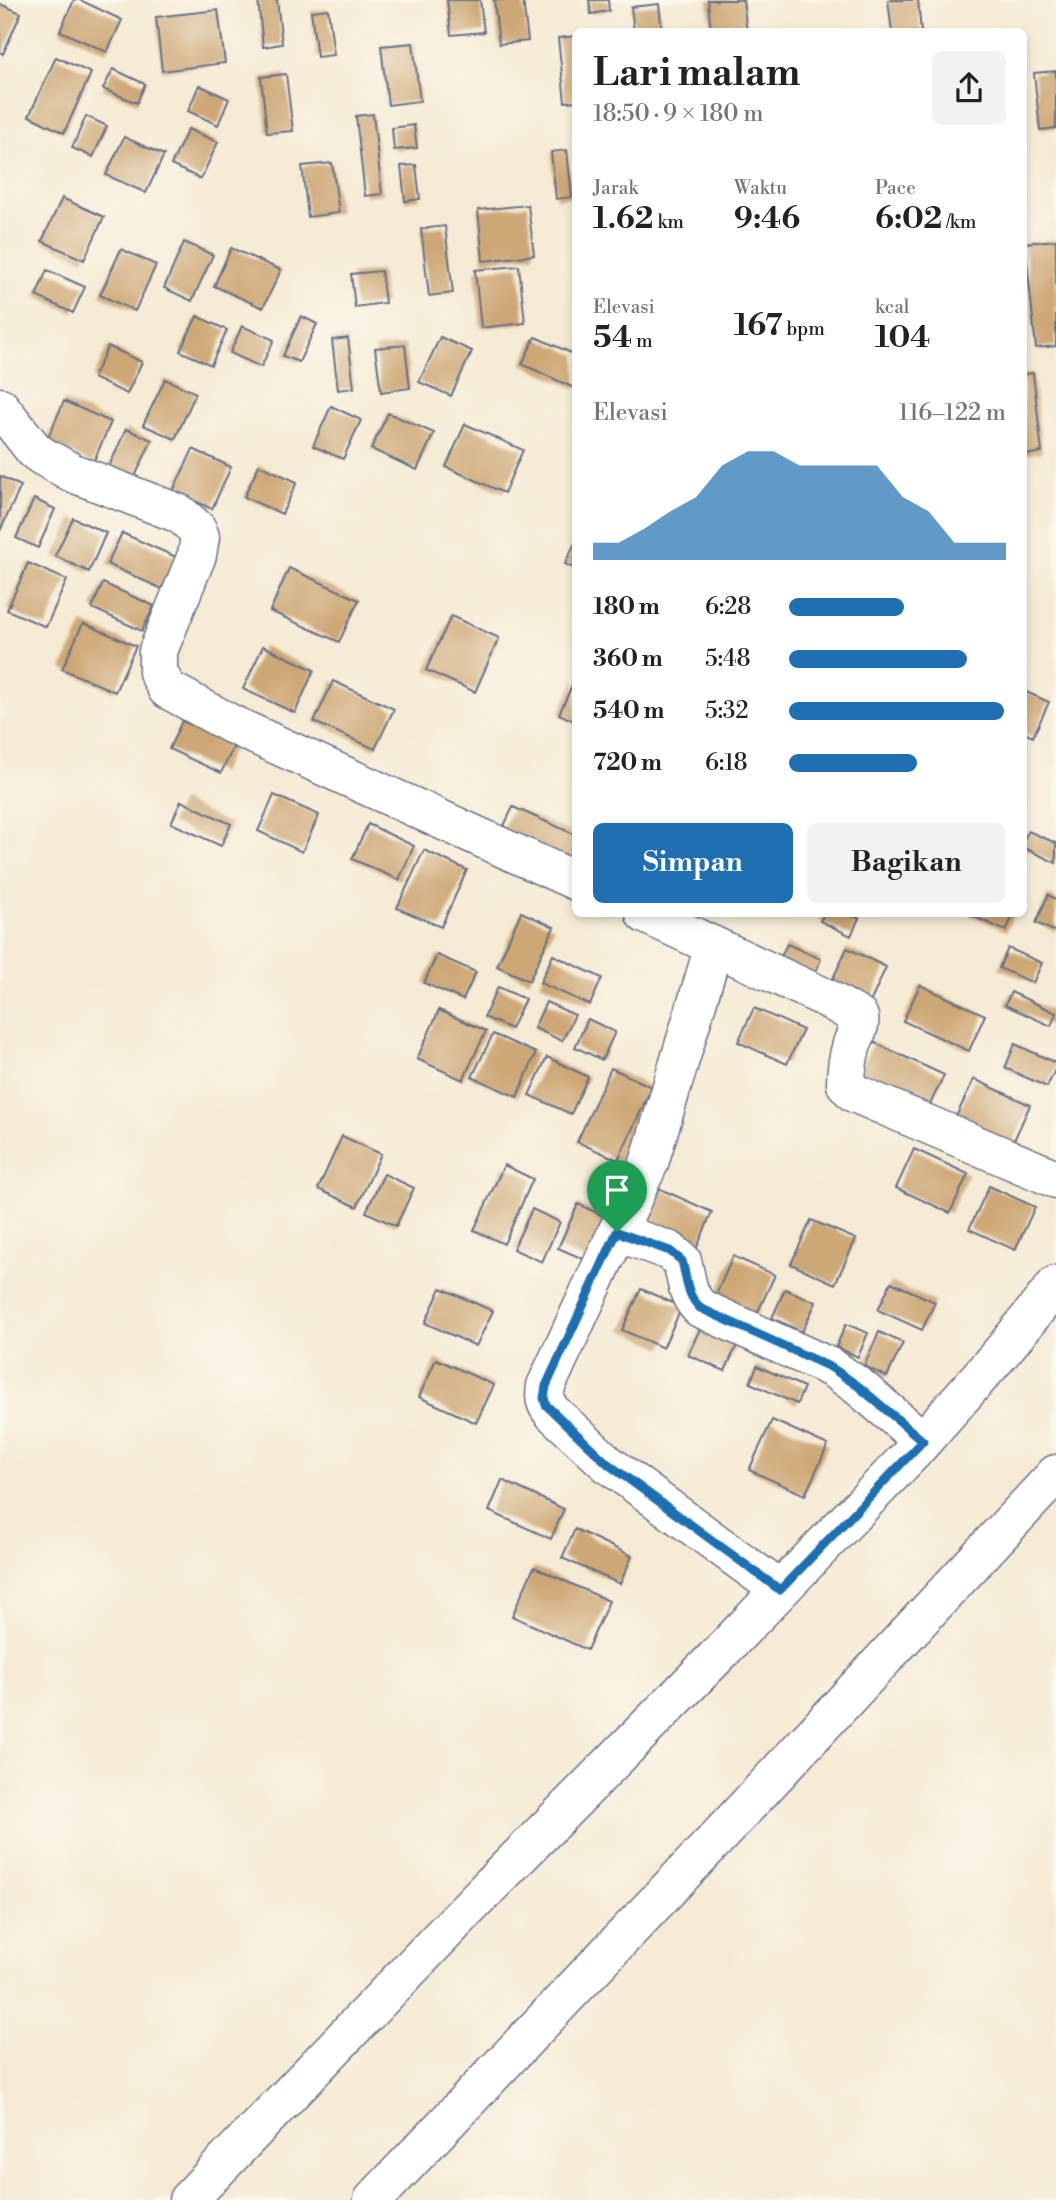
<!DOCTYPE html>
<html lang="id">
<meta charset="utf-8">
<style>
body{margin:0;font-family:"Libre Bodoni",serif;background:#f2f2f2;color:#222;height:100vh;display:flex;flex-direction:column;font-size:26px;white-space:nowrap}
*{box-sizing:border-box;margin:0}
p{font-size:23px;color:#767676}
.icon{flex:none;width:38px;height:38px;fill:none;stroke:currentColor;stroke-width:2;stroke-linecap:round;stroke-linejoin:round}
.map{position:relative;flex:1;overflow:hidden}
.side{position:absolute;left:572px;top:28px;width:455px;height:889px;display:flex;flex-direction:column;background:#fff;border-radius:10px;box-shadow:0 4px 10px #0003}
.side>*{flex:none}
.pin{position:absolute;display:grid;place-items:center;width:60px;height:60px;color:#fff;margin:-72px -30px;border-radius:50% 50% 50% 0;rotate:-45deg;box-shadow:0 0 7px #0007}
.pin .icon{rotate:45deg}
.round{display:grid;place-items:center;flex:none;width:74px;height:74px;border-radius:10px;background:#f2f2f2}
.summary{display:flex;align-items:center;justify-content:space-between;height:119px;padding:0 21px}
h1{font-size:38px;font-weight:700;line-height:52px}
.stats{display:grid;grid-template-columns:repeat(3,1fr);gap:10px;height:119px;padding:7px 21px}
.stats div{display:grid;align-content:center}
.stats b{font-size:30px;font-weight:700}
.stats small{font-size:19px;font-weight:400}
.stats p{font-size:19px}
.chart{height:196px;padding:14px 21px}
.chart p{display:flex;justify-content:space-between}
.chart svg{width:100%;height:126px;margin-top:7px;fill:#1f6fb2;opacity:.7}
.primary-button{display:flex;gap:14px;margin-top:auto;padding:14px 21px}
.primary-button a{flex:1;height:80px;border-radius:10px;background:#1f6fb2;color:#fff;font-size:28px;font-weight:700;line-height:80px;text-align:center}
.primary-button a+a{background:#f2f2f2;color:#222}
ul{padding:0 21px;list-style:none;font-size:23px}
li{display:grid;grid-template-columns:112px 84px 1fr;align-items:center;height:52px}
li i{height:18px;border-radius:9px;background:#1f6fb2}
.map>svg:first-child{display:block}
.building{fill:#cda776}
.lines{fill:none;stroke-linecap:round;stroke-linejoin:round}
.minor-casing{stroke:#677087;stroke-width:41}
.secondary-casing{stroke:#677087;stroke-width:41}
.minor{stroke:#fff;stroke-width:38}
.secondary{stroke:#fff;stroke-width:38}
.route-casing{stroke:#fff;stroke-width:14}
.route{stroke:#1f6fb2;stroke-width:9}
</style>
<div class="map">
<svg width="1056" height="2200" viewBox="0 0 1056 2200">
<rect width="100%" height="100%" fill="#fbf7ec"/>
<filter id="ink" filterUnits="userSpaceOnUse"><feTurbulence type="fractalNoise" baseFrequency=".0143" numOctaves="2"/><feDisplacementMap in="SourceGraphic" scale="14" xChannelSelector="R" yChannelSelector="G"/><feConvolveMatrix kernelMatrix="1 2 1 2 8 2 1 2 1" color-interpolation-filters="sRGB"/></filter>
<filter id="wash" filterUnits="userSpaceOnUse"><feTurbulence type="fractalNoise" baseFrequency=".00686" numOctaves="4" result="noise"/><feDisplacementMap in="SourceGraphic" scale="28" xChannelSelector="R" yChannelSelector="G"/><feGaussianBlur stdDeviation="1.57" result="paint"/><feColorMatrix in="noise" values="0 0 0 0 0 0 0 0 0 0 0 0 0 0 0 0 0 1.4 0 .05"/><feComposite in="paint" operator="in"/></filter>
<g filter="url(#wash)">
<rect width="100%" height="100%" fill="#f5ead3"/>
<g id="blocks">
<path class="building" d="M 74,0 L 80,0 L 122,20 L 107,52 L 60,31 Z
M 258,0 L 277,0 L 282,44 L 263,47 Z
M 447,0 L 480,0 L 484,32 L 451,35 Z
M 494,0 L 523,0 L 528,41 L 499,44 Z
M 589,0 L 608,0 L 609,11 L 591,14 Z
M 708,0 L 743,0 L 747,32 L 711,32 Z
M 888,0 L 918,0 L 921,32 L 892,32 Z
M 0,4 L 21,13 L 3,54 L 0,52 Z
M 659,4 L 662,32 L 634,32 L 631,7 Z
M 328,9 L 334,55 L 317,57 L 311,11 Z
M 218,10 L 225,63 L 162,71 L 156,17 Z
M 576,36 L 576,101 L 565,102 L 558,38 Z
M 413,43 L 420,101 L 388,105 L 381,46 Z
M 56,57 L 91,73 L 64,133 L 29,116 Z
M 113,69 L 145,84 L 137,103 L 103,89 Z
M 1056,71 L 1056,128 L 1040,130 L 1034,73 Z
M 286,74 L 293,131 L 267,133 L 261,77 Z
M 199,85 L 229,99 L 218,125 L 188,111 Z
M 373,114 L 382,194 L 365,196 L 356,116 Z
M 86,116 L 107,126 L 93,157 L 72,148 Z
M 414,125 L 417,148 L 394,150 L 392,128 Z
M 188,129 L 218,142 L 201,179 L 171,165 Z
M 124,137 L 164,155 L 146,193 L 106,175 Z
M 567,150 L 572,197 L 556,199 L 551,152 Z
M 332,163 L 339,213 L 308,217 L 302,166 Z
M 416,165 L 420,199 L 405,201 L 401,166 Z
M 62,198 L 104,217 L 84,260 L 42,241 Z
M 528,205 L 534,255 L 483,261 L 478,210 Z
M 445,226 L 453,293 L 429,296 L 421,229 Z
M 1056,240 L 1056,346 L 1036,348 L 1025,243 Z
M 184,242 L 213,255 L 192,301 L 164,288 Z
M 231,248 L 281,270 L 263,308 L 214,286 Z
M 121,249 L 156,265 L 135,311 L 100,295 Z
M 519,266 L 525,323 L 481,328 L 475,270 Z
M 47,270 L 85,287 L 73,313 L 36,296 Z
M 381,271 L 385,303 L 355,307 L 351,274 Z
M 197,316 L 227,330 L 211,365 L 180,351 Z
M 301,316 L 317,324 L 299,362 L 283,356 Z
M 242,326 L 274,340 L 261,367 L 230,353 Z
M 440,337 L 472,351 L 451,396 L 419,382 Z
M 535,337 L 576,355 L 576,389 L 522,364 Z
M 348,338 L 354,388 L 338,390 L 332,340 Z
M 405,345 L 410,388 L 381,392 L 375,348 Z
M 108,346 L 142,362 L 127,394 L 93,378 Z
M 1033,373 L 1042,452 L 1024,455 L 1024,374 Z
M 165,379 L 196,393 L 175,439 L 143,425 Z
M 64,401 L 111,422 L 93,463 L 46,442 Z
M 331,406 L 361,420 L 343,459 L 313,446 Z
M 388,413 L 434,433 L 417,470 L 371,449 Z
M 465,424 L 523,450 L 504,493 L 446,467 Z
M 126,429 L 152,440 L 131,485 L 106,473 Z
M 193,449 L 231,467 L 212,509 L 173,491 Z
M 259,465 L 297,482 L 282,514 L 244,497 Z
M 0,476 L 21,486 L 0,531 Z
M 34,499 L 55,509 L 38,548 L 16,538 Z
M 73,518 L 106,533 L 89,572 L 55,556 Z
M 122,533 L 176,557 L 162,589 L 107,564 Z
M 576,541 L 576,569 L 565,564 Z
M 28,563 L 67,580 L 46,627 L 7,610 Z
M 289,568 L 359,600 L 339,642 L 270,611 Z
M 103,583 L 154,606 L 142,631 L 92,608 Z
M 451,616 L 499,638 L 475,692 L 426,670 Z
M 83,623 L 136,646 L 115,692 L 62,669 Z
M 263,646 L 314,670 L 295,713 L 243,689 Z
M 576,677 L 576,722 L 559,714 Z
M 333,681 L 394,709 L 375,749 L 314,722 Z
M 1024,691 L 1049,702 L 1033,737 L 1024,733 Z
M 182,721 L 235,744 L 221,773 L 169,749 Z
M 274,795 L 319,815 L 302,852 L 258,831 Z
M 181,801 L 231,824 L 221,846 L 171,823 Z
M 513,807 L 576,835 L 576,871 L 499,836 Z
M 368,824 L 414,846 L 399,880 L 352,859 Z
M 1028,831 L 1056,843 L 1056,863 L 1024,848 L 1024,840 Z
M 424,850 L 467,870 L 441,927 L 397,908 Z
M 1048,895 L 1056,899 L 1056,932 L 1036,923 Z
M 521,912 L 554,927 L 529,981 L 497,966 Z
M 824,914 L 847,914 L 859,918 L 851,936 L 820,921 Z
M 968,914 L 1014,914 L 1006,931 Z
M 787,944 L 821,959 L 811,983 L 776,967 Z
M 847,948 L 886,967 L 870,1003 L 830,985 Z
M 1008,948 L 1042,963 L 1033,983 L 999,968 Z
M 437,955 L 476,972 L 463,1000 L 424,983 Z
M 553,955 L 602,978 L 590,1005 L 540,983 Z
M 920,985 L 985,1015 L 969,1051 L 903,1021 Z
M 498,987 L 525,999 L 511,1029 L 484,1017 Z
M 1011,992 L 1056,1013 L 1051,1026 L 1005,1005 Z
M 546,1002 L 575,1015 L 562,1041 L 534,1028 Z
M 754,1008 L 803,1030 L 787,1064 L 738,1042 Z
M 439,1010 L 486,1031 L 463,1080 L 417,1059 Z
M 588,1019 L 615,1032 L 602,1060 L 575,1047 Z
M 493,1034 L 536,1053 L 517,1097 L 472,1077 Z
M 873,1042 L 944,1075 L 926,1113 L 855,1081 Z
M 1015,1044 L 1056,1063 L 1056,1068 L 1047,1087 L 1005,1068 Z
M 547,1057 L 588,1077 L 571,1114 L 529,1095 Z
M 611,1068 L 652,1087 L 618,1160 L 577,1142 Z
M 974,1079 L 1030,1105 L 1011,1147 L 954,1121 Z
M 342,1136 L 381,1154 L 357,1207 L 318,1189 Z
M 914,1149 L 968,1174 L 950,1213 L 896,1188 Z
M 504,1165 L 533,1179 L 504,1244 L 474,1230 Z
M 384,1174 L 414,1188 L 396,1226 L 366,1212 Z
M 989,1186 L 1035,1207 L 1015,1250 L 969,1229 Z
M 658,1188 L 712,1212 L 695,1252 L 640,1228 Z
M 578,1204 L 617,1222 L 597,1265 L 558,1248 Z
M 532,1209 L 560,1222 L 542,1262 L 513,1249 Z
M 811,1220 L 856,1239 L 835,1284 L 791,1264 Z
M 733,1256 L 775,1275 L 756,1316 L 715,1297 Z
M 891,1282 L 935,1302 L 922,1330 L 878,1310 Z
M 441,1288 L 493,1311 L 476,1346 L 425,1323 Z
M 641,1289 L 682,1307 L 663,1348 L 622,1330 Z
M 785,1289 L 816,1302 L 802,1332 L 772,1318 Z
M 705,1318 L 742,1334 L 725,1371 L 688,1355 Z
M 846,1324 L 868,1333 L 858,1357 L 836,1347 Z
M 879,1332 L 903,1343 L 887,1377 L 864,1366 Z
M 436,1359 L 494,1385 L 476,1423 L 419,1397 Z
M 757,1366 L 804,1387 L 797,1404 L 750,1383 Z
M 772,1420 L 828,1445 L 805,1495 L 749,1470 Z
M 502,1480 L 564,1509 L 551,1539 L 489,1511 Z
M 575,1529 L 632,1556 L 620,1584 L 562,1558 Z
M 534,1567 L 609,1601 L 587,1650 L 512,1616 Z"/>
</g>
</g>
<g filter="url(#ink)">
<use href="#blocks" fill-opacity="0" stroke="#677087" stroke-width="2"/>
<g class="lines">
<defs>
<path id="minor" d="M 0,407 L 34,450 L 42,456 L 73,473 L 180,514 L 197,529 L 200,537 L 197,555 L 158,651 L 158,672 L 167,689 L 231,724 L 576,881
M 645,914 L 826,998 L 859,1017 C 861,1027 855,1035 852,1044 C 848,1057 846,1070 846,1084 L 854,1093 L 1056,1179
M 714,946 L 649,1163 L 546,1386 C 544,1398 545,1404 553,1413 L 608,1464 L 780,1590
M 617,1232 L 670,1251 L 682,1261 C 687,1279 686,1294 700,1308 L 832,1368 L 858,1386 L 923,1441
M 373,2200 L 718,1837 L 1056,1474"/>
<path id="secondary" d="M 188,2200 L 480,1896 L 716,1657 L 914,1451 L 1005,1348 L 1056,1285"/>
</defs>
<use href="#minor" class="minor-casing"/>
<use href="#secondary" class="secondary-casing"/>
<use href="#minor" class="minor"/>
<use href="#secondary" class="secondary"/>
</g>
</g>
<g class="lines" filter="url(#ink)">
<defs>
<path id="route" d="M 617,1232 L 670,1251 L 682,1261 C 687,1279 686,1294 700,1308 L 832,1368 L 858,1386 L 923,1441 L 780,1590 L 608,1464 L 546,1405 L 544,1398 L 546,1386 Z"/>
</defs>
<use href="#route" class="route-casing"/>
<use href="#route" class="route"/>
</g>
</svg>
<div class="pin" style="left:617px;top:1232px;background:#1e9e55"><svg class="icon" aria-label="arrive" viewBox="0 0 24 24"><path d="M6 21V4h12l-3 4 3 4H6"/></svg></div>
<section class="side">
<div class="summary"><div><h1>Lari malam</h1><p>18:50 · 9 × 180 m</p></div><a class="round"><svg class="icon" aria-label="share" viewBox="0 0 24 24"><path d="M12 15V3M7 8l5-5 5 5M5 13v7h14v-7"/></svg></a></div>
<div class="stats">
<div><p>Jarak</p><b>1.62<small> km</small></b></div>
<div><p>Waktu</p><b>9:46</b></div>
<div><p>Pace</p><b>6:02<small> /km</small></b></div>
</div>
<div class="stats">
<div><p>Elevasi</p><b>54<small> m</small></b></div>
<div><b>167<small> bpm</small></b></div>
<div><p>kcal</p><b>104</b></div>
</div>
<div class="chart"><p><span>Elevasi</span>116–122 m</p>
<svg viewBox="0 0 160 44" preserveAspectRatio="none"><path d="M0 44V38L10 38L20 33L30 27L40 22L50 11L60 6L70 6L80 11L90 11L100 11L110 11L120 22L130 27L140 38L150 38L160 38V44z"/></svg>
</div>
<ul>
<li><b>180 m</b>6:28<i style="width:53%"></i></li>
<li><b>360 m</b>5:48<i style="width:82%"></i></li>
<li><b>540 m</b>5:32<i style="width:99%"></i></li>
<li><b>720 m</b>6:18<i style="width:59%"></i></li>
</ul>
<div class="primary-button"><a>Simpan</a><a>Bagikan</a></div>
</section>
</div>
